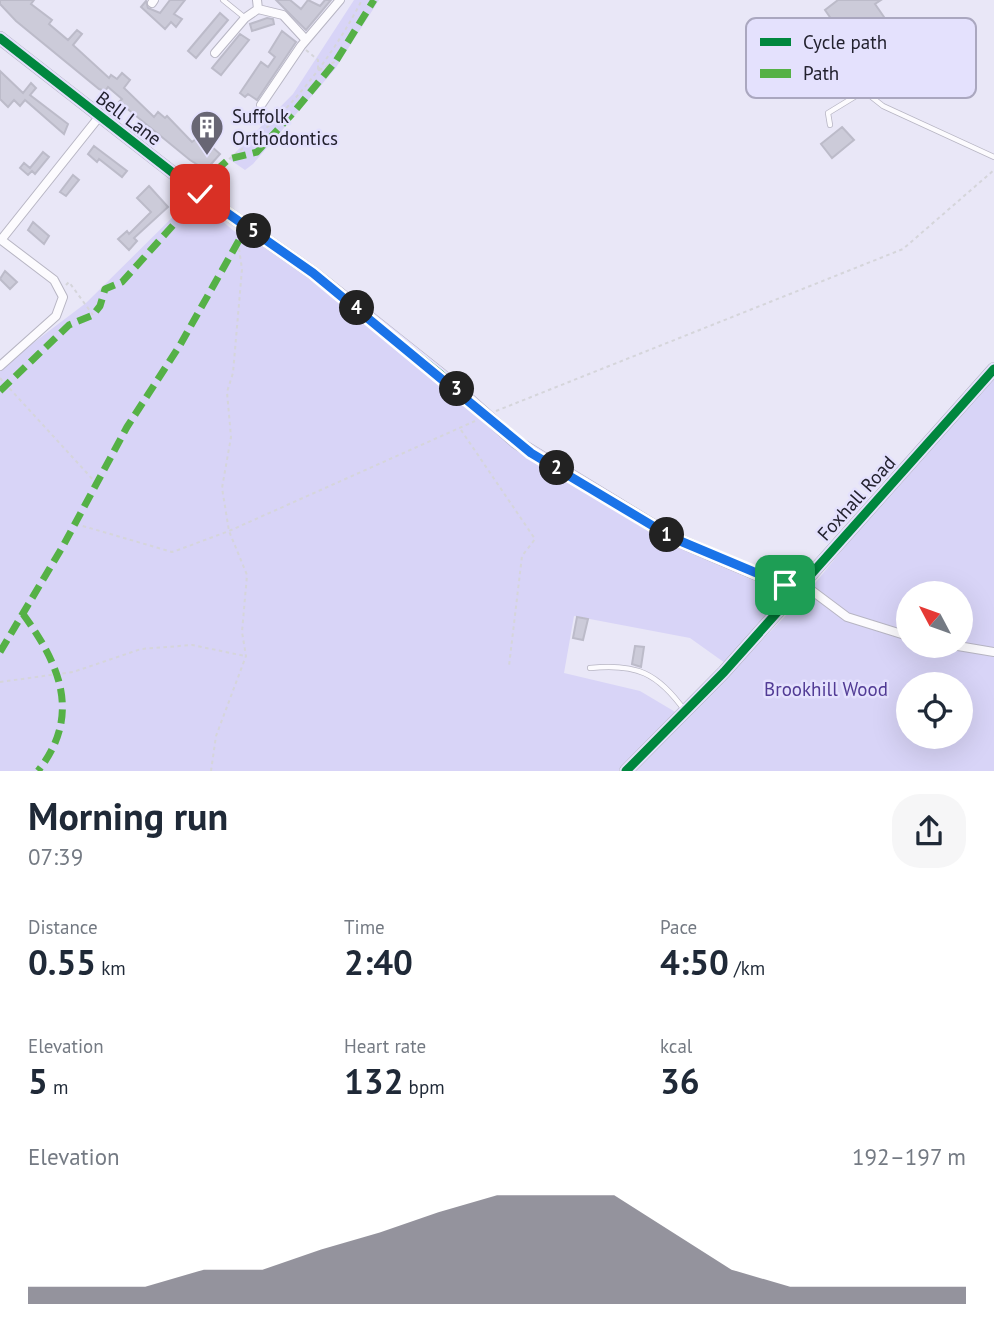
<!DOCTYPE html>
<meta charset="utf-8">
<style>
body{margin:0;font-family:"PT Sans",sans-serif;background:#f6f6f7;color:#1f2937;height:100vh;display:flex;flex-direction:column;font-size:26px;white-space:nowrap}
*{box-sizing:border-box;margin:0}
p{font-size:23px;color:#747a83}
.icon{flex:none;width:38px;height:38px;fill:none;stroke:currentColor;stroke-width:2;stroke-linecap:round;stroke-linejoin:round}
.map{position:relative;height:771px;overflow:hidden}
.details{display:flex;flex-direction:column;background:#fff;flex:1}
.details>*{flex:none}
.needle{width:46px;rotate:311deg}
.controls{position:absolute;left:896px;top:581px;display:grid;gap:14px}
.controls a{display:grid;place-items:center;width:77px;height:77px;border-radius:50%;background:#fff;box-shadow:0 7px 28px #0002;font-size:35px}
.pin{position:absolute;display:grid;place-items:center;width:60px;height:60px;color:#fff;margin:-30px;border-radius:14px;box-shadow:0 4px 10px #0006}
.km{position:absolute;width:35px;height:35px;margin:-18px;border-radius:50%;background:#222;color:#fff;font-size:19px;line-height:35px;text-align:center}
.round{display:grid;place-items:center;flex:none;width:74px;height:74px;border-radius:28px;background:#f6f6f7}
.headline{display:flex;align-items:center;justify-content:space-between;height:119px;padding:0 28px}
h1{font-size:38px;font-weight:700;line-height:52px}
.figures{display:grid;grid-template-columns:repeat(3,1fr);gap:10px;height:119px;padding:7px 28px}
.figures div{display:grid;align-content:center}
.figures b{font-size:35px;font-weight:700}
.figures small{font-size:19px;font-weight:400}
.figures p{font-size:19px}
.chart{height:196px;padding:14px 28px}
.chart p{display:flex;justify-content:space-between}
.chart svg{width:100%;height:126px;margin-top:7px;fill:#686674;opacity:.7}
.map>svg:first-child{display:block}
.green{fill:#d8d4f7;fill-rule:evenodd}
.building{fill:#cccbd9;stroke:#bcbbc9;stroke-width:2}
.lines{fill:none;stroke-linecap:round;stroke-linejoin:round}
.lane-casing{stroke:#b7b5c3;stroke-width:6}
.street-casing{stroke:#b7b5c3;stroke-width:10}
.secondary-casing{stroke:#b7b5c3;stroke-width:14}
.path{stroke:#d5d5da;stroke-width:2;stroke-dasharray:3.5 3.5;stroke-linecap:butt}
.lane{stroke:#fcfbfe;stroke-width:4.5}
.street{stroke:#fcfbfe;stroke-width:8}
.secondary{stroke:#f4f3f9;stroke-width:12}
.quiet{stroke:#55b146;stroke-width:7;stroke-dasharray:14 7;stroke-linecap:butt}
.cycleway-casing{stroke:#e4e1fd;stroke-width:13}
.cycleway{stroke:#00873e;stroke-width:9}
.route-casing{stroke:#fff;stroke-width:14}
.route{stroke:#1a73e8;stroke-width:9}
.labels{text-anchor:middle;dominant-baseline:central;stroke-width:5;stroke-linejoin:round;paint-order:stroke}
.poi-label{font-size:19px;fill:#22212e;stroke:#e4e1fd;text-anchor:start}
.street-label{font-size:19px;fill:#22212e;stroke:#e4e1fd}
.park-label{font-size:19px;fill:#513b95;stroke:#e4e1fd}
.key{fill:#e4e1fd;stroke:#aaa7bf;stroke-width:2}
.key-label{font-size:19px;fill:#22212e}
</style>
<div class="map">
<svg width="994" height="771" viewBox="0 0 994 771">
<rect width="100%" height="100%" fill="#e9e7f7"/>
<path class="green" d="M 354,0 L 379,0 L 335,69 L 253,164 L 245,170 L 229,159 L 293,94 Z
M 193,197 L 234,231 L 255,240 L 306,275 L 446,387 L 516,450 L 673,545 L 779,592 L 780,604 L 725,663 L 690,638 L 574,616 L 564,673 L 640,691 L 677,713 L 619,771 L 0,771 L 0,368 L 86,303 Z
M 994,363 L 994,771 L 634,771 L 803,598 ZM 908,593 L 961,593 L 961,646 L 908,646 ZM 908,684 L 961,684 L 961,737 L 908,737 Z"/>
<path class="building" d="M 0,0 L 34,0 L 31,4 L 52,20 L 49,24 L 68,40 L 77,30 L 82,34 L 73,45 L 109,78 L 111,75 L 117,79 L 122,73 L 130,80 L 124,88 L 154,117 L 158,112 L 165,118 L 167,116 L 192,142 L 200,136 L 220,154 L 206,170 L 190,160 L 119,102 L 122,99 L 108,87 L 105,91 L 99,89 L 16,21 L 0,4 Z
M 170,0 L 185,0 L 174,14 L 182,19 L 176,27 L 171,22 L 165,29 L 141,7 L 146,1 L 148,8 L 160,13 Z
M 276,0 L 290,0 L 301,9 L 308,0 L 320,6 L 325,0 L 331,0 L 306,30 Z
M 838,0 L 881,0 L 875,4 L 884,17 L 859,37 L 869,52 L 867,56 L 837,77 L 826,60 L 835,54 L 820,33 L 834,23 L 825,10 Z
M 220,13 L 228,20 L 196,58 L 188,51 Z
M 267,18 L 273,19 L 274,24 L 252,31 L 250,24 Z
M 282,31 L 296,42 L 257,100 L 248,94 L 245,97 L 240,93 L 261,62 L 268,67 L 275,57 L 269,52 Z
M 240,34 L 249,40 L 221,75 L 212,68 Z
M 0,71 L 23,93 L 31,83 L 36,88 L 30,95 L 68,124 L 64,134 L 25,100 L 20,106 L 14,100 L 8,107 L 0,99 Z
M 842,127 L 854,140 L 832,158 L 821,144 Z
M 94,146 L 127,171 L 122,177 L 99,159 L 97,162 L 88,154 Z
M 43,152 L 49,157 L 35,174 L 32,171 L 28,175 L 20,168 L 24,163 L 30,168 Z
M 73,175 L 79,180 L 66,196 L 60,192 Z
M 149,186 L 168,207 L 134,238 L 137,241 L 129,250 L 118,239 L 127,231 L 129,234 L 151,212 L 137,198 Z
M 33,222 L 49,236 L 44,244 L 28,230 Z
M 5,271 L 17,282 L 10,289 L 0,279 Z
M 577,617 L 588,619 L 583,640 L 573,638 Z
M 635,646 L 644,647 L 641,667 L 632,664 Z"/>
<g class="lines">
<defs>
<path id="lane" d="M 223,0 L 244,17
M 864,91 L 862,75 L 876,50
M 830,125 L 828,113 L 864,91 L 883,106 L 994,157
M 590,668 C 636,663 658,673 685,711"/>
<path id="street" d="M 152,3 L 154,0
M 258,9 L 283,15 L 306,40
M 215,53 L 245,18 L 258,9 L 257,0
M 261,105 L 301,46 L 340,0
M 0,239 L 54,280 L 63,297 L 56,316 L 0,366
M 1,240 L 99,117
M 803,584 L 847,617 L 908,636
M 958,646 L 994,652"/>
<path id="secondary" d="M 0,38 L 200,194 L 313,273 L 441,375 L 516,442 L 673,538 L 796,591
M 626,771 L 724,672 L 994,369"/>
</defs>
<use href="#lane" class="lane-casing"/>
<use href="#street" class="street-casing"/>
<use href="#secondary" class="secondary-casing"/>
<path class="path" d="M 306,50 L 318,60 L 318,71 L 336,61
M 261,137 L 272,135
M 229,159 C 286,117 329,63 362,0
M 66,285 L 69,282 L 93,315
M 0,378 L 97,484
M 496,411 L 903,249 L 994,170
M 461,430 L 535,539 L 522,556 L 509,666
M 76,524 L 172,552 L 178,550 L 229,531 L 475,421
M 0,682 L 73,672 L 141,649 L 192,645 L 245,656
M 211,771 L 216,736 L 246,656 L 242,632 L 247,575 L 229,531 L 222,488 L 231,437 L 227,392 L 233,373 L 242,269 L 238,242"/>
<use href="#lane" class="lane"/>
<use href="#street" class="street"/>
<use href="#secondary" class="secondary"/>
<path class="quiet" d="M 0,391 L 69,325 L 93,315 L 100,306 L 105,289 L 122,282 L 194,202 L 212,174 L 229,159 L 257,152 L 293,113 L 336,61 L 374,0
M 23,614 C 60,665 82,715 38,771
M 0,652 L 63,546 L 127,427 L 180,345 L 247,226"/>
<defs>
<path id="cycleway" d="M 0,38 L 200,194 L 313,273 L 441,375 L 516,442 L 673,538 L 796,591
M 626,771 L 724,672 L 994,369"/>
</defs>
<use href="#cycleway" class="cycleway-casing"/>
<use href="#cycleway" class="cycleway"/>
</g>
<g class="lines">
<defs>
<path id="route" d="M 200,194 L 313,273 L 531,453 L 673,538 L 785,585"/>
</defs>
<use href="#route" class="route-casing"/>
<use href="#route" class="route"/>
</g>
<defs>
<symbol id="building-pin" viewBox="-11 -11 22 30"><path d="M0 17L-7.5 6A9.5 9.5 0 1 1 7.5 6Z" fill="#686674" stroke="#e4e1fd"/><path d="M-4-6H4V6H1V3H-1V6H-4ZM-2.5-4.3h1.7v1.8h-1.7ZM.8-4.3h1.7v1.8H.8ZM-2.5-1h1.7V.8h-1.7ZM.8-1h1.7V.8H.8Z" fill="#fff"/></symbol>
</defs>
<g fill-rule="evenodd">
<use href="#building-pin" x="188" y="108" width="38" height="52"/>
</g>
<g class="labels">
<g class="poi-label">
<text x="232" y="116">Suffolk<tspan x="232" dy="22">Orthodontics</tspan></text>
</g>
<g class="street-label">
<text transform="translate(129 118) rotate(37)">Bell Lane</text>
<text transform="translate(856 498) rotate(-48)">Foxhall Road</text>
</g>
<g class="park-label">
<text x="826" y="689">Brookhill Wood</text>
</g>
</g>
<rect x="746" y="18" width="230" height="80" rx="10" class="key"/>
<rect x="760" y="38" width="31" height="8" fill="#00873e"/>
<rect x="760" y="69" width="31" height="9" fill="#55b146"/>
<g class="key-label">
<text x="803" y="49">Cycle path</text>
<text x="803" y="80">Path</text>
</g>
</svg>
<div class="controls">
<a><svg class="needle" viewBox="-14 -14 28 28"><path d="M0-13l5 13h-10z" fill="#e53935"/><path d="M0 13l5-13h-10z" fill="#747a83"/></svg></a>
<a><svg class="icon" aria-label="locate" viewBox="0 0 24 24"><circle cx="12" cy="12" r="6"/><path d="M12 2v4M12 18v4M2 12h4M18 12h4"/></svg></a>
</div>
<div class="pin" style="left:785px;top:585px;background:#1e9e55"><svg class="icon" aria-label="arrive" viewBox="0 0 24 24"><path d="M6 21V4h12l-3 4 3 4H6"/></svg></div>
<div class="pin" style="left:200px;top:194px;background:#d93025"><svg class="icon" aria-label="check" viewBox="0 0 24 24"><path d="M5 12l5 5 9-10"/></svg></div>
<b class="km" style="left:667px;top:535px">1</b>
<b class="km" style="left:557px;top:468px">2</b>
<b class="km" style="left:457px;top:389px">3</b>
<b class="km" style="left:357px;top:308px">4</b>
<b class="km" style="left:254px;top:231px">5</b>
</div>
<section class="details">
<div class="headline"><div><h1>Morning run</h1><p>07:39</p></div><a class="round"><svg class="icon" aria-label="share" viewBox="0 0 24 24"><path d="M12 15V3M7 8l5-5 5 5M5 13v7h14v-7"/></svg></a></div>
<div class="figures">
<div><p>Distance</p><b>0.55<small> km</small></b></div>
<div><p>Time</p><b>2:40</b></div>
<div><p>Pace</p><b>4:50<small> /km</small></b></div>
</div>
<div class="figures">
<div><p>Elevation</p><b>5<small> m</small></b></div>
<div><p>Heart rate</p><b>132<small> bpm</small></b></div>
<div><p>kcal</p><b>36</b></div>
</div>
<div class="chart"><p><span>Elevation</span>192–197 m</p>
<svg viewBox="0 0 160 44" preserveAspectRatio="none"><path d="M0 44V38L10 38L20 38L30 32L40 32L50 25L60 19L70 12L80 6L90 6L100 6L110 19L120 32L130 38L140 38L150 38L160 38V44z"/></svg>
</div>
</section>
